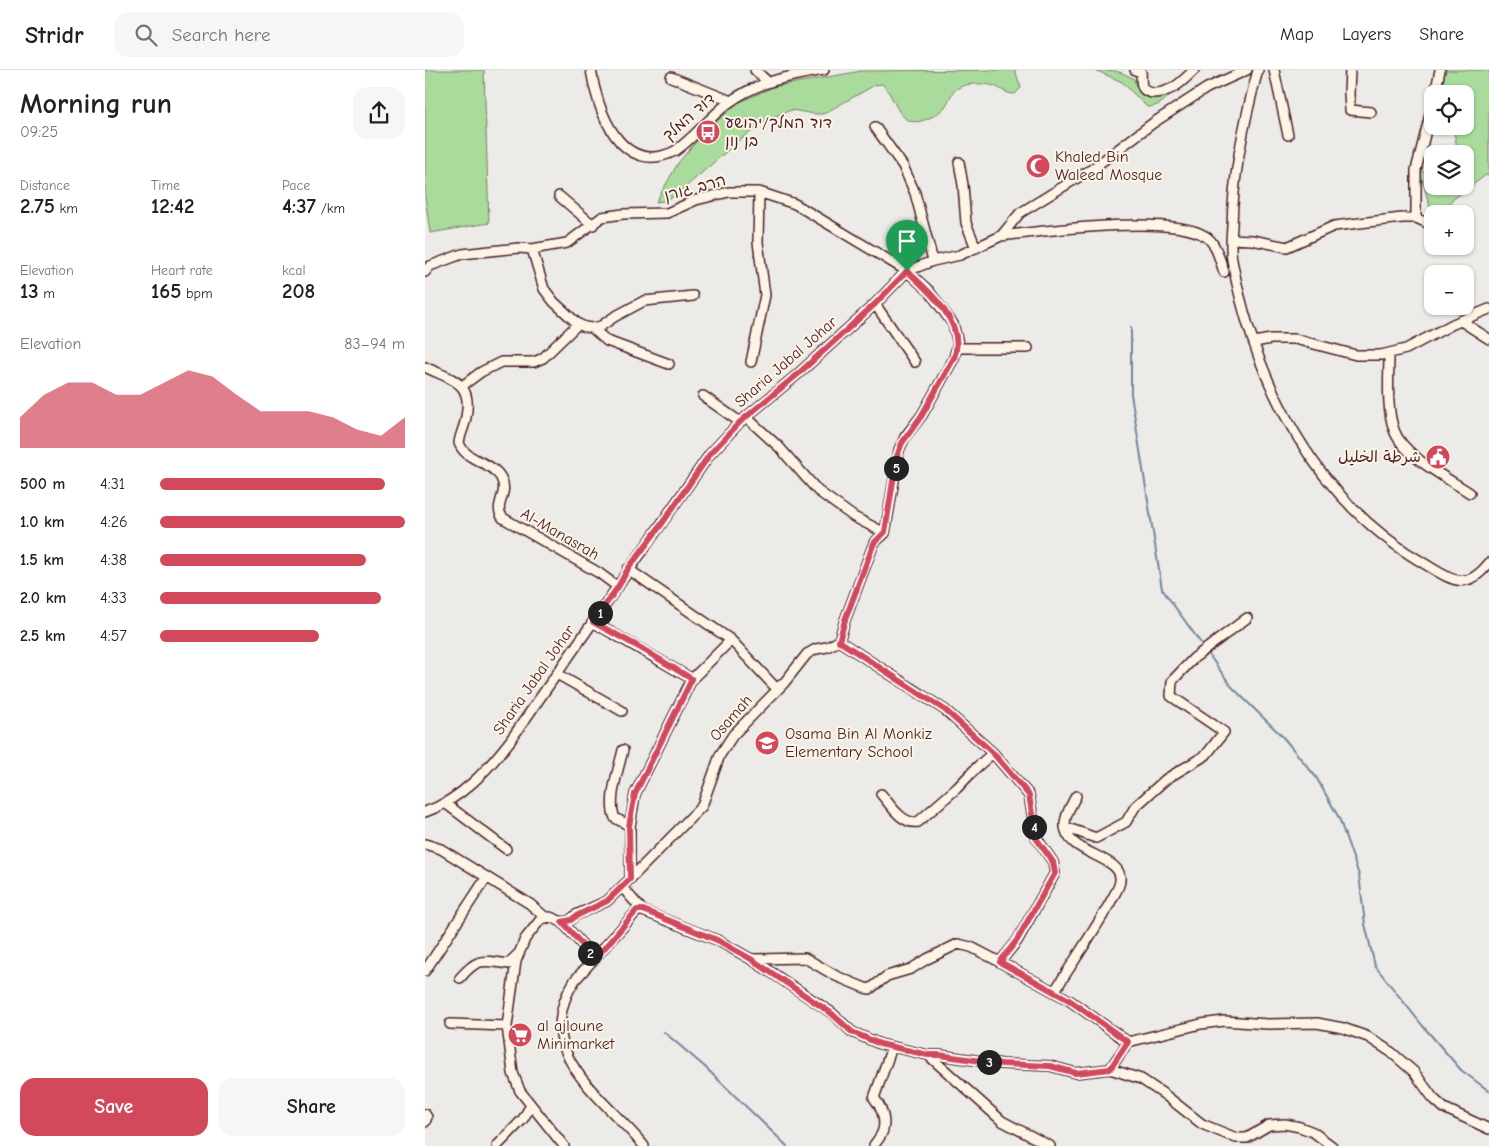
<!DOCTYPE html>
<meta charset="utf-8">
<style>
body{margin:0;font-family:"Comic Neue","Playpen Sans Arabic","Playpen Sans Hebrew",sans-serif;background:#f6f6f6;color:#202124;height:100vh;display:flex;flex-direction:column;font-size:19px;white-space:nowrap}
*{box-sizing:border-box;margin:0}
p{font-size:16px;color:#757577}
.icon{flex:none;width:28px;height:28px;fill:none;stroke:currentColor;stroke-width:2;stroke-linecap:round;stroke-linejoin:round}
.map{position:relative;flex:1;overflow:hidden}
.panel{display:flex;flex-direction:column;background:#fff;width:425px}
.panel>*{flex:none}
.buttons{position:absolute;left:999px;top:15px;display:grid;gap:10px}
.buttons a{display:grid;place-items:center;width:50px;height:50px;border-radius:10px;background:#fff;box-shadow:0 1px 4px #0004;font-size:25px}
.pin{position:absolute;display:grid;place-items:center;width:42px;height:42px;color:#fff;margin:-51px -21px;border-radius:50% 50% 50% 0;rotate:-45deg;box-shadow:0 0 5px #0007}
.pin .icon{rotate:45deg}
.km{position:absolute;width:25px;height:25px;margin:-12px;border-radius:50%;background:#222;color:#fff;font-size:14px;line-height:25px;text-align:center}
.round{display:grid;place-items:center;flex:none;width:52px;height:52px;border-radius:15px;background:#f6f6f6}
.headline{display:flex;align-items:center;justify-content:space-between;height:85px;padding:0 20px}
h1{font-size:28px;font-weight:600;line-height:38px}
.metrics{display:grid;grid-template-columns:repeat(3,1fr);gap:8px;height:85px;padding:5px 20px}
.metrics div{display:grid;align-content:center}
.metrics b{font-size:21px;font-weight:600}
.metrics small{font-size:14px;font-weight:400}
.metrics p{font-size:14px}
.chart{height:140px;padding:10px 20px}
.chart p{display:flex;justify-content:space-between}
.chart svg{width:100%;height:90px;margin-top:5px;fill:#d1495b;opacity:.7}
.primary-button{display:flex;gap:10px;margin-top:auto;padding:10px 20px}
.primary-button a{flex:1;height:58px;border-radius:15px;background:#d1495b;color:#fff;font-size:20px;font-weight:600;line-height:58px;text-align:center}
.primary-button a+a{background:#f6f6f6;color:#202124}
ul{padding:0 20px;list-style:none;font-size:16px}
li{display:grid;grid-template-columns:80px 60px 1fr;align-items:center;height:38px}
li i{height:12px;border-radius:6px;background:#d1495b}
header{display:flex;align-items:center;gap:30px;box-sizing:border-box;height:70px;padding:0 25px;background:#fff;border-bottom:1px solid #e0e0e0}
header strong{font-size:24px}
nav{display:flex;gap:28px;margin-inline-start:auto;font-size:18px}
.search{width:350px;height:45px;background:#f6f6f6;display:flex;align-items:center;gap:12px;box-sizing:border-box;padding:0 18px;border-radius:15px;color:#757577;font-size:19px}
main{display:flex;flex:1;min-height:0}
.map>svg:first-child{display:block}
.green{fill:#a9db9c;stroke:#7a7d64}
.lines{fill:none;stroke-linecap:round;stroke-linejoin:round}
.stream{stroke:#71879f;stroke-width:2}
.minor-casing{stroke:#4a1f2b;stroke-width:12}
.minor{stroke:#fcf5e5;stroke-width:9}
.route-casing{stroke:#fff;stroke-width:10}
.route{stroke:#d1495b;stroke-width:6}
.labels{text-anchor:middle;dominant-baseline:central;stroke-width:4;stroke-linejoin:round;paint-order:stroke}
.street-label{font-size:16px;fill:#4a1f2b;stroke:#fcf5e5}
.poi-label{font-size:16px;fill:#4a1f2b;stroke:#fcf5e5;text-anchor:start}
</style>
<header>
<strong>Stridr</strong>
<div class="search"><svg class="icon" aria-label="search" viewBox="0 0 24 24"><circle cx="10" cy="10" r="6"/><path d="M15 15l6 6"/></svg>Search here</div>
<nav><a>Map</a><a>Layers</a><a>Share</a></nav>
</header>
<main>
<section class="panel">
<div class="headline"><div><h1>Morning run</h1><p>09:25</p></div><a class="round"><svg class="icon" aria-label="share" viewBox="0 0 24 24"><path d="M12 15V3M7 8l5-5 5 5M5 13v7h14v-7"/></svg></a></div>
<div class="metrics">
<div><p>Distance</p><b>2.75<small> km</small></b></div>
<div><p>Time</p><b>12:42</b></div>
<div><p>Pace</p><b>4:37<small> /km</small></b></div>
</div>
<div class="metrics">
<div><p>Elevation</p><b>13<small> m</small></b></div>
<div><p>Heart rate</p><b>165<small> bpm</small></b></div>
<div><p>kcal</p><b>208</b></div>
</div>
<div class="chart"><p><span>Elevation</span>83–94 m</p>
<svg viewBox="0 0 160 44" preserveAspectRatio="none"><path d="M0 44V29L10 18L20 12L30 12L40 18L50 18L60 12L70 6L80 9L90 18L100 26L110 26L120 26L130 29L140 35L150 38L160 29V44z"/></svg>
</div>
<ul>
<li><b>500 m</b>4:31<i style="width:92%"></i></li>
<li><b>1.0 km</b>4:26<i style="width:100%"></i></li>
<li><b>1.5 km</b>4:38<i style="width:84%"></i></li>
<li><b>2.0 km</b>4:33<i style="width:90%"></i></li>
<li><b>2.5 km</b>4:57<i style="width:65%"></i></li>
</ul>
<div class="primary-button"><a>Save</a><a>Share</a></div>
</section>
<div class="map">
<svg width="1064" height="1076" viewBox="0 0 1064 1076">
<rect width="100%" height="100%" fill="#ecebe7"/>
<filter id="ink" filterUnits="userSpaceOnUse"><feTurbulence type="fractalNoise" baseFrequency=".02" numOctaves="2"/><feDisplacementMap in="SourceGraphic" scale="10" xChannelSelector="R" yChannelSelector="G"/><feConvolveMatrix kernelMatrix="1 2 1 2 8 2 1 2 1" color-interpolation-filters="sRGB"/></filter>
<g filter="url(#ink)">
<path class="green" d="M 0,0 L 59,0 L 64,153 L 5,163 L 0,126 Z
M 590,0 L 596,18 L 590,24 C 581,24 577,19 569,16 C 561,13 543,13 535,17 C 526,20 525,31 519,38 C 511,46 492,57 481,49 C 470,41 468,24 457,14 L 450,15 L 398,44 L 390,44 L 366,40 L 348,47 L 317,68 L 250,126 L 239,131 L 231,132 L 253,93 L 283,58 L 313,33 L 348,17 L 436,1 Z
M 670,0 C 687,0 694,0 709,9 C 714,31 728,31 746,24 C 738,32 733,37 722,37 L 697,12 Z
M 1017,0 L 1064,0 L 1064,106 L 1061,105 L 1027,130 L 1013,144 L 1009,144 L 1005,137 L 995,102 L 1007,102 L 1008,116 L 1040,116 L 1040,84 L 1033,84 L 1028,56 L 1040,56 L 1040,24 L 1015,24 Z"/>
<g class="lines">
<path class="stream" d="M 706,257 L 706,324 L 737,519 L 778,576
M 782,582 L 807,617 L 857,666 L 891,707 L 914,748 L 934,805 L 940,854 L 950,896 L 997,955 L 1036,1000 L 1064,1021
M 239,962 L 280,997 L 362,1076"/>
<defs>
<path id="minor" d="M 166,0 C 172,40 196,108 250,81 C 269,68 283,49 302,34 C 330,12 364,6 399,0
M 330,0 L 343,12
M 710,0 L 716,2 C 717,7 715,14 718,18 C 720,22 724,22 728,23 C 746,23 757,12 769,0
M 833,0 C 819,51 808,104 807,156 C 806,167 805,179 807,190 C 830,312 889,430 1000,494 C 1027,510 1041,522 1064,493
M 849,0 L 863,65
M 925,0 L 924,23 L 925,40 L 946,42
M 246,7 L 306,31
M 1010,24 L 1015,0
M 450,57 L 478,96 L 490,123 L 508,191
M 534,92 L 538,115 L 541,153 L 551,178
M 134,126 L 168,155
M 991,148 L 991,100 L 1008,33
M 576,166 C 619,161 746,144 780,166 C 791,172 795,191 799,202
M 806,169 L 827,170 L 862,177 L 909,156 L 977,148 L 991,148 L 1000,152
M 107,179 L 119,219 L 129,232 L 153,254 L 160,257 L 167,258 L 176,256 L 189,247 L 219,231 L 268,226
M 0,202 L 5,196 L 37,184 L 94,178 L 107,179 L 142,173 L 177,147 L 198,144 L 242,143 L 271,130 L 304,122 L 334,122 L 370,134 L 482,201 L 504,221 L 528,254 L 533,273 L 529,288 L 497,345 L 480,367 L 474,380 L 460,463 L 449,473 L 420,550 L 414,571 L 402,577 L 391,579 L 382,584 L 359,613 L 308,665 L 295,685 L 277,736 L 205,809 L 182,831 L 151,845 L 144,851 L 137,852 L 125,847 L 116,849 L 100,869 L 91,891 L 82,956 L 88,1003 L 95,1021 L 139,1076
M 450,234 L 490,292
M 1036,251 L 1064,269
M 167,258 L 182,271 L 244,294
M 829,272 L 846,269 L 870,269 L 931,285 L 956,285 L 981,279 L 1028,254 L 1064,239
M 532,278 L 603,278
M 964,284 C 964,308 961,337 969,360 C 978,386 1022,408 1045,423
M 326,292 L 340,225 L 333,172 L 334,122
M 0,297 C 27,310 48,311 41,347 C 40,356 35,364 34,373 C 41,392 67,391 76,408 C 85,424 67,435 78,448 L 174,503 L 193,517
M 37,316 L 56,302 L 76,292 L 109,292 L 118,288 L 153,254
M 278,326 L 315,352
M 321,347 L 354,377 L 393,421 L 429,447 L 460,463
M 203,499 L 306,570 L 352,619 L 356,615
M 168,552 L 267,609
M 414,571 L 520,640 L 568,683 L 604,725 L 611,767 L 628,792 L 630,803 L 592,871 L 575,892
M 132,604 L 197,641
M 198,680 C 194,698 182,731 190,748 L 205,756
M 456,724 C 465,734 477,755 493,752 L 532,718 L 553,696 L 568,683
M 20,733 L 81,779
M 0,742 C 36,730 63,699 85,671 L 285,384 L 315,352 L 373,304 L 450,234 L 482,201 L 508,191 L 535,185 L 576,166 L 595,143 L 667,99 L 728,53 L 782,18 L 822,0
M 640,757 L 671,768 L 701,752 L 710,737 L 741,709 L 781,685 L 799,662 L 746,626 L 747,611 L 769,588 L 822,548
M 0,774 L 16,779 L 105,834 L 120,847
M 205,809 L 205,756 L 210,724 L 267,609 L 306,570
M 197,817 L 218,841 L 292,870 L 326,889 L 407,943 L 427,962 L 455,974 L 503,985 L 514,985 L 577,994 L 625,996 L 651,1003 L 685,999 L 716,1009 L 740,1025 L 777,1054 L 811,1068 L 822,1068 L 844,1055 L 860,1054 L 875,1057 L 888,1062 L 907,1076
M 218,841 L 212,841 L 150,910 C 103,982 179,1027 219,1076
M 137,852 L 170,889
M 326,889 L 380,888 L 411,906 L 440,918 L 445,919 L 462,906 L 486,899 L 502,889 L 533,874 L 546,877 L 575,892 L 644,930 L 703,972
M 0,901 L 61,808
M 35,908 C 52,888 57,890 83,894 L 93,884
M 629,922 C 648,892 669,862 686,831 C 689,825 695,817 695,810 C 698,785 639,785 640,754 C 640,744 647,734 651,726
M 25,954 L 82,956
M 503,985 L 577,1051 L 625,1076
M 685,999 L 703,972 L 776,954 L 799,951 L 843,954 L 892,953 L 918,958 L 943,967 L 966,982 L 989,1002 L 1008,1028 L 1019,1038 L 1064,1059
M 0,1044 L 2,1047 L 0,1052
M 449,1075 C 452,1071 457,1065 458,1060 C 461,1049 456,1036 449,1028 L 467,977
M 72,1076 L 98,1049 L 106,1035"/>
</defs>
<use href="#minor" class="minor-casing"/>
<use href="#minor" class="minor"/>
</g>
</g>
<g class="lines" filter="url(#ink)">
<defs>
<path id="route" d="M 482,201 C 504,221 542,254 529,288 L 497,345 L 477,373 L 472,386 L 460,462 L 449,473 L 420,550 L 414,571 L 520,640 L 568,683 L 604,725 L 611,768 L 628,792 L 630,803 L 592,870 L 575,892 L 644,930 L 703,972 L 685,999 L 651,1003 L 625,996 L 577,994 L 514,985 L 503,985 L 455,974 L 427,962 L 406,943 L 326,889 L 292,870 L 218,840 L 212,840 L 170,889 L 137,852 L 146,850 L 151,846 L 182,831 L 205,809 L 204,756 L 210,724 L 267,609 L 214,577 L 168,552 L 193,517 L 203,499 L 236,455 L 285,384 L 315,352 L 373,304 L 450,234 Z"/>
</defs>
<use href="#route" class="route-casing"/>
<use href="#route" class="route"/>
</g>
<defs>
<symbol id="bus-disc" viewBox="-11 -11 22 22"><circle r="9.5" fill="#d1495b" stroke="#fcf5e5"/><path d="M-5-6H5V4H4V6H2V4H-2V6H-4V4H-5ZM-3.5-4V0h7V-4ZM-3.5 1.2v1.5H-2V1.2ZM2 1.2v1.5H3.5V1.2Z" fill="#fff"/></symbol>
<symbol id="mosque-disc" viewBox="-11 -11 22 22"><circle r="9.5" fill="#d1495b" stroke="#fcf5e5"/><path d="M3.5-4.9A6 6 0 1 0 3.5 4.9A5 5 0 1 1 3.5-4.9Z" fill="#fff"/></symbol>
<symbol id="civic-disc" viewBox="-11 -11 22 22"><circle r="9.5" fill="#d1495b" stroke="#fcf5e5"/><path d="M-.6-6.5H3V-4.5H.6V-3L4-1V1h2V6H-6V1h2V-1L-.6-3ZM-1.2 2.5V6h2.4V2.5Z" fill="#fff"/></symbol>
<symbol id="school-disc" viewBox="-11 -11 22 22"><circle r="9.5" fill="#d1495b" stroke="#fcf5e5"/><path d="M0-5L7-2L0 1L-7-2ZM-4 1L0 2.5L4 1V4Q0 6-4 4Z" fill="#fff"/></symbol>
<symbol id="supermarket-disc" viewBox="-11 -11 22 22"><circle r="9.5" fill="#d1495b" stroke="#fcf5e5"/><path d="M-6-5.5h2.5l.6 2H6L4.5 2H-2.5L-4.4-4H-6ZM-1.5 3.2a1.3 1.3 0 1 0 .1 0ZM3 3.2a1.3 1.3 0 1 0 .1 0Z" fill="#fff"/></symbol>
</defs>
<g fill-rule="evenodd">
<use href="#bus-disc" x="269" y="48" width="28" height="28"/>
<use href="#mosque-disc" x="599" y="82" width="28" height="28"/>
<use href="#civic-disc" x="999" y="373" width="28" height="28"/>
<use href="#school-disc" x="328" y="659" width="28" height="28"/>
<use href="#supermarket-disc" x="81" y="951" width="28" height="28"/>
</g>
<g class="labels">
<g class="street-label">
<text transform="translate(264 47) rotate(-41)">דוד המלך</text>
<text transform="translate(270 118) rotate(-15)">הרב גורן</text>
<text transform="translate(361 292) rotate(-41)">Sharia Jabal Johar</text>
<text transform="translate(135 464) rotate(30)">Al-Manasrah</text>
<text transform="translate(109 610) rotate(-55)">Sharia Jabal Johar</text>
<text transform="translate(306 648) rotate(-49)">Osamah</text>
</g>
<g class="poi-label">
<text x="300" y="53">דוד המלך/יהושע<tspan x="300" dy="18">בן נון</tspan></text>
<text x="630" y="87">Khaled Bin<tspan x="630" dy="18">Waleed Mosque</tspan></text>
<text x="996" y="387" text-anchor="end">شرطة الخليل</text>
<text x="360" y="664">Osama Bin Al Monkiz<tspan x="360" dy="18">Elementary School</tspan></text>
<text x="112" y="956">al ajloune<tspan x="112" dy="18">Minimarket</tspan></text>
</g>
</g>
</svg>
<div class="buttons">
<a><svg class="icon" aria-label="locate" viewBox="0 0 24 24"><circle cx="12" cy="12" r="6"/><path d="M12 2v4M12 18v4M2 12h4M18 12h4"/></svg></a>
<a><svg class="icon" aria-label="layers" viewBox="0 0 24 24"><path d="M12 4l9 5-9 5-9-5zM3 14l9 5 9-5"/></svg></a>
<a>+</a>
<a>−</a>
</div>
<div class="pin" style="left:482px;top:201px;background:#1e9e55"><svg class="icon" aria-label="arrive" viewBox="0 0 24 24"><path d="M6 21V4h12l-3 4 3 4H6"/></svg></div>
<b class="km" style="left:175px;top:543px">1</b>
<b class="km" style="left:165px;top:883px">2</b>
<b class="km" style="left:564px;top:992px">3</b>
<b class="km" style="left:609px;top:757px">4</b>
<b class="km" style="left:471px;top:398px">5</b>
</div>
</main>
